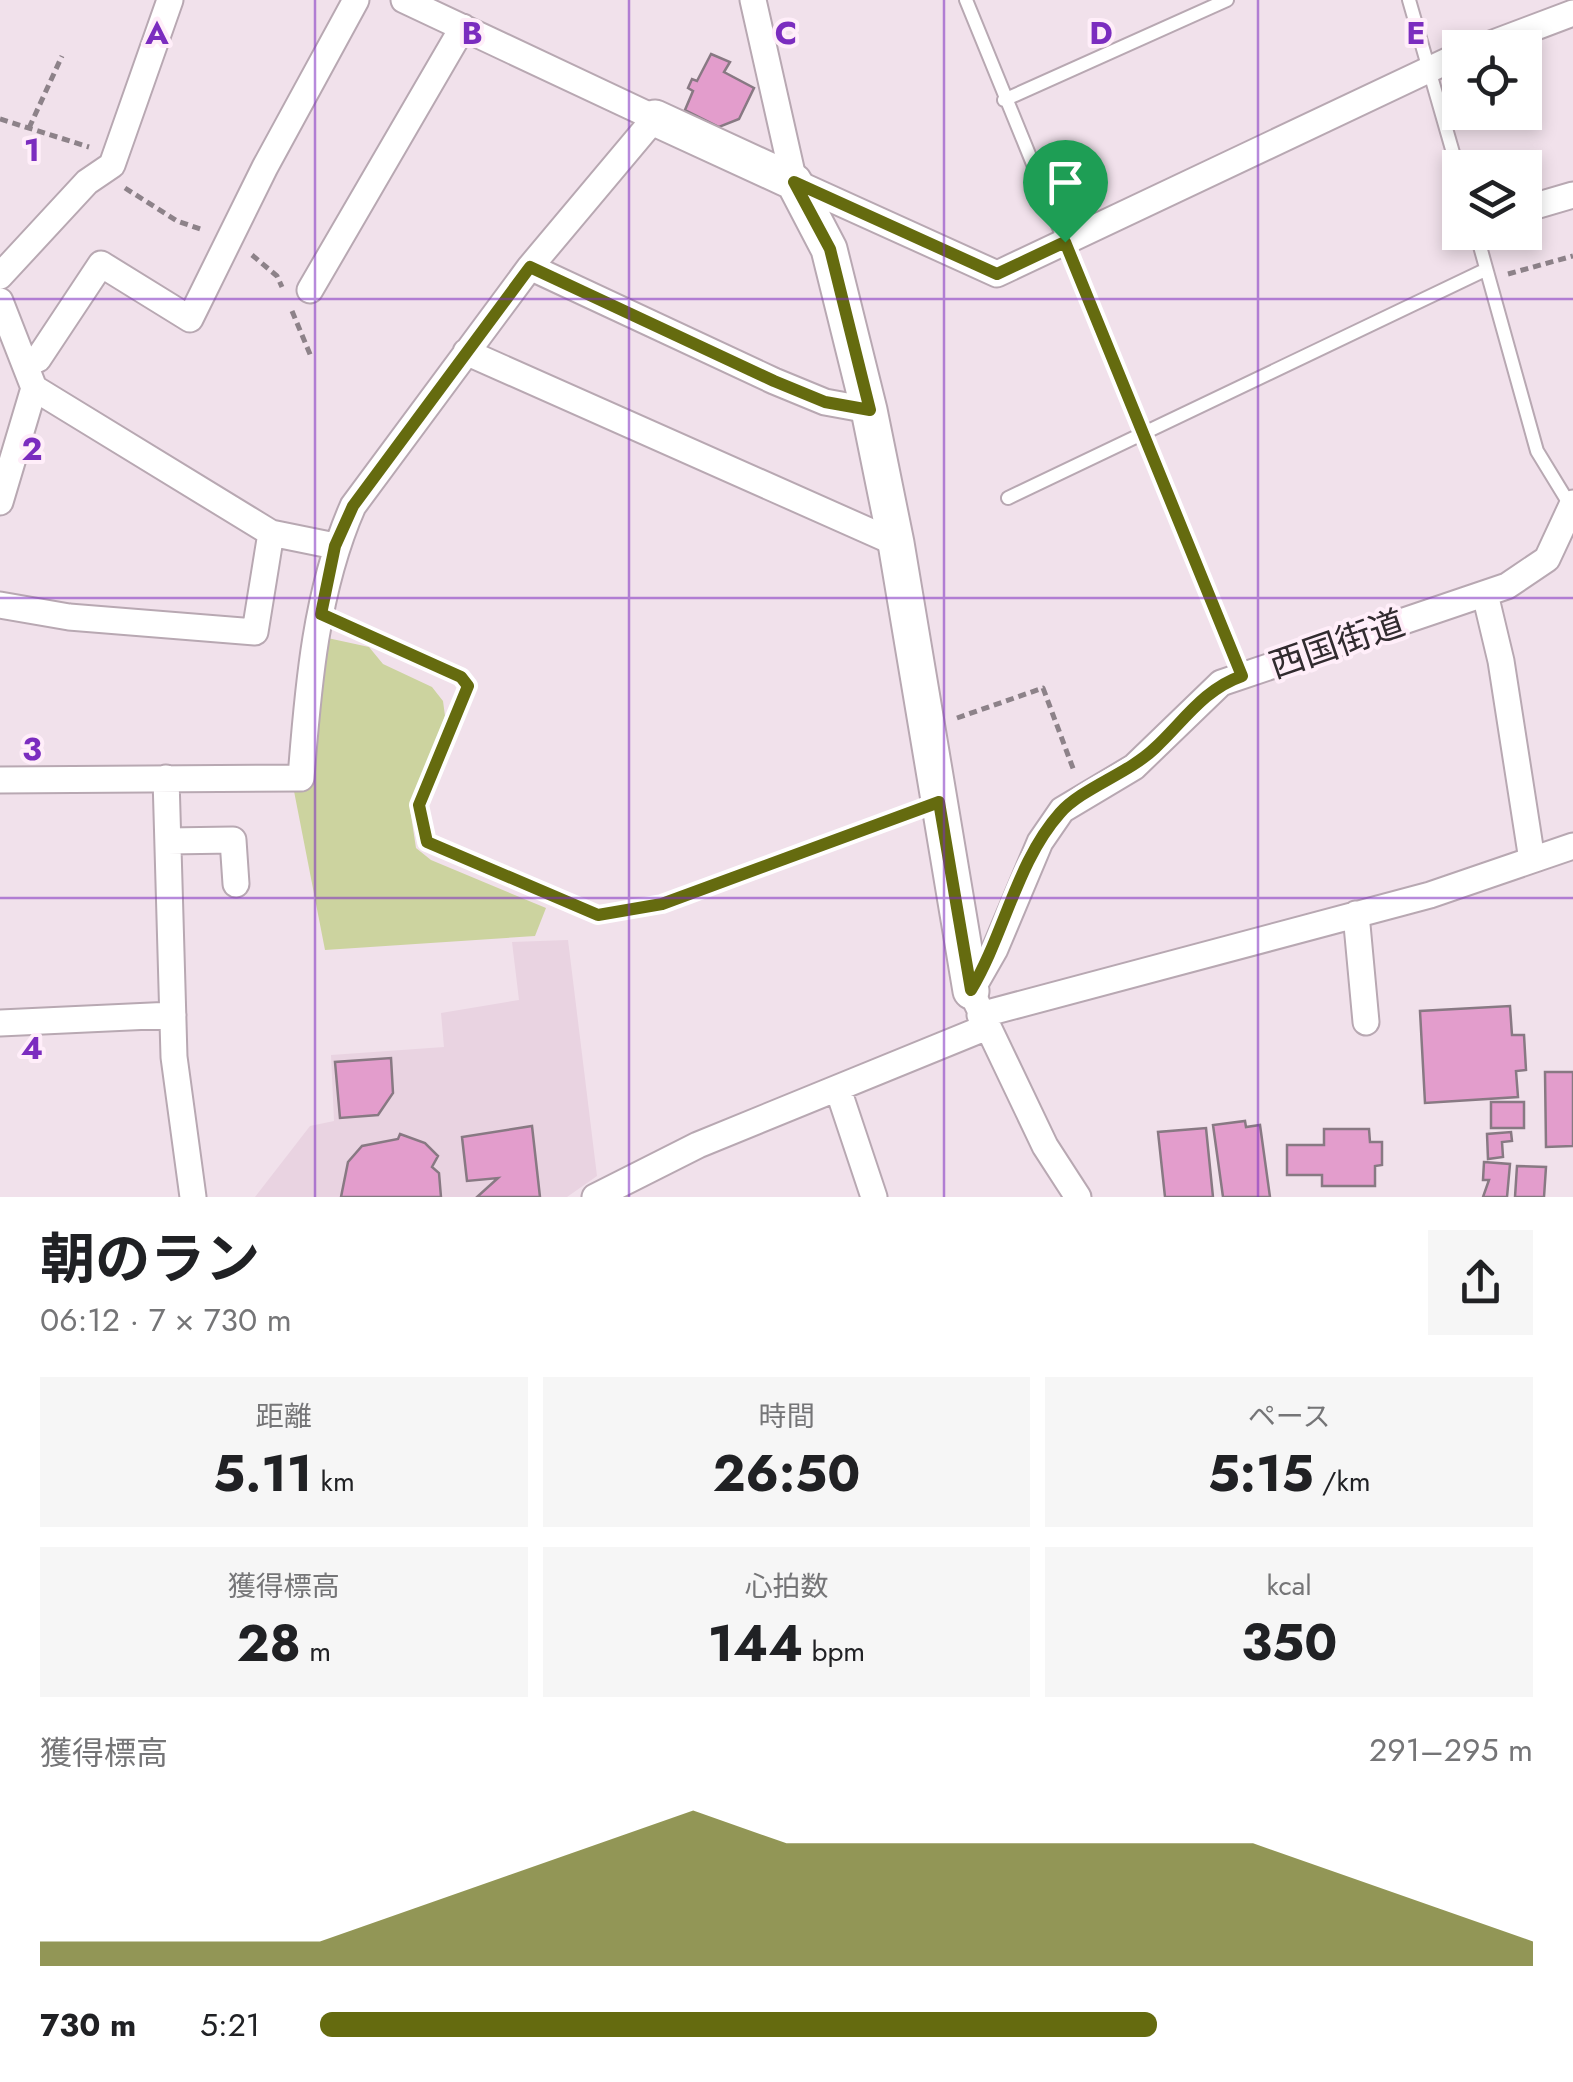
<!DOCTYPE html>
<html lang="ja">
<meta charset="utf-8">
<style>
body{margin:0;font-family:Jost,"Noto Sans JP",sans-serif;background:#f6f6f6;color:#202124;height:100vh;display:flex;flex-direction:column;font-size:38px;white-space:nowrap}
*{box-sizing:border-box;margin:0}
p{font-size:32px;color:#757577}
.icon{flex:none;width:55px;height:55px;fill:none;stroke:currentColor;stroke-width:2;stroke-linecap:round;stroke-linejoin:round}
.map{position:relative;height:1197px;overflow:hidden}
.details{display:flex;flex-direction:column;background:#fff;flex:1}
.details>*{flex:none}
.fabs{position:absolute;left:1442px;top:30px;display:grid;gap:20px}
.fabs a{display:grid;place-items:center;width:100px;height:100px;border-radius:0px;background:#fff;box-shadow:0 5px 15px #0003;font-size:50px}
.pin{position:absolute;display:grid;place-items:center;width:85px;height:85px;color:#fff;margin:-102px -42px;border-radius:50% 50% 50% 0;rotate:-45deg;box-shadow:0 0 10px #0007}
.pin .icon{rotate:45deg}
.round{display:grid;place-items:center;flex:none;width:105px;height:105px;border-radius:0px;background:#f6f6f6}
.overview{display:flex;align-items:center;justify-content:space-between;height:170px;padding:0 40px}
h1{font-size:55px;font-weight:700;line-height:75px}
.stats{display:grid;grid-template-columns:repeat(3,1fr);gap:15px;height:170px;padding:10px 40px}
.stats div{display:grid;align-content:center;border-radius:0px;background:#f6f6f6;text-align:center}
.stats b{font-size:50px;font-weight:700}
.stats small{font-size:28px;font-weight:400}
.stats p{font-size:28px}
.chart{height:280px;padding:20px 40px}
.chart p{display:flex;justify-content:space-between}
.chart svg{width:100%;height:180px;margin-top:10px;fill:#656b0f;opacity:.7}
ul{padding:0 40px;list-style:none;font-size:32px}
li{display:grid;grid-template-columns:160px 120px 1fr;align-items:center;height:75px}
li i{height:25px;border-radius:12px;background:#656b0f}
.map>svg:first-child{display:block}
.built{fill:#e9d3e1}
.green{fill:#ccd39f}
.building{fill:#e39dcc;stroke:#887983;stroke-width:2.5}
.lines{fill:none;stroke-linecap:round;stroke-linejoin:round}
.lane-casing{stroke:#b8a8b2;stroke-width:16}
.street-casing{stroke:#b8a8b2;stroke-width:29}
.secondary-casing{stroke:#b8a8b2;stroke-width:39}
.path{stroke:#8d8289;stroke-width:5;stroke-dasharray:8 5;stroke-linecap:butt}
.lane{stroke:#fff;stroke-width:12}
.street{stroke:#fff;stroke-width:25}
.secondary{stroke:#fff;stroke-width:35}
.route-casing{stroke:#fff;stroke-width:20}
.route{stroke:#656b0f;stroke-width:12}
.grid{fill:none;stroke:#7b2cbf;stroke-width:2.5;stroke-opacity:0.55}
.labels{text-anchor:middle;dominant-baseline:central;stroke-width:8;stroke-linejoin:round;paint-order:stroke}
.street-label{font-size:35px;fill:#312b2f;stroke:#ffeef9}
.grid-label{font-size:32px;text-anchor:middle;font-weight:bold;fill:#7b2cbf;stroke:#ffeef9;stroke-width:8;stroke-linejoin:round;paint-order:stroke}
</style>
<div class="map">
<svg width="1573" height="1197" viewBox="0 0 1573 1197">
<rect width="100%" height="100%" fill="#f1e1eb"/>
<path class="built" d="M 568,940 L 597,1176 L 567,1197 L 255,1197 L 310,1126 L 334,1121 L 331,1055 L 444,1047 L 441,1013 L 519,1000 L 512,942 Z"/>
<path class="green" d="M 323,637 L 369,647 L 383,664 L 432,687 L 443,701 L 445,716 L 410,809 L 416,848 L 431,860 L 546,908 L 535,936 L 325,950 L 293,786 Z"/>
<path class="building" d="M 711,54 L 730,62 L 724,72 L 754,88 L 739,119 L 719,127 L 685,110 L 693,91 L 688,88 L 692,79 L 697,81 Z
M 1510,1006 L 1512,1035 L 1524,1035 L 1526,1070 L 1516,1071 L 1518,1097 L 1425,1103 L 1420,1011 Z
M 391,1058 L 393,1093 L 378,1115 L 340,1118 L 335,1062 Z
M 1545,1072 L 1573,1072 L 1573,1146 L 1546,1147 Z
M 1491,1102 L 1524,1102 L 1524,1128 L 1491,1128 Z
M 1245,1121 L 1246,1127 L 1260,1125 L 1270,1197 L 1223,1197 L 1213,1125 Z
M 532,1126 L 540,1197 L 477,1197 L 498,1178 L 467,1181 L 462,1137 Z
M 1206,1128 L 1213,1197 L 1165,1197 L 1158,1132 Z
M 1324,1129 L 1369,1129 L 1370,1142 L 1382,1142 L 1382,1165 L 1375,1166 L 1375,1186 L 1322,1186 L 1322,1175 L 1287,1175 L 1287,1145 L 1324,1145 Z
M 1511,1132 L 1512,1141 L 1502,1142 L 1503,1157 L 1488,1159 L 1487,1134 Z
M 400,1134 L 425,1143 L 438,1156 L 432,1167 L 439,1173 L 441,1197 L 341,1197 L 348,1162 L 362,1146 L 398,1139 Z
M 1484,1162 L 1510,1164 L 1507,1197 L 1483,1197 L 1489,1180 L 1483,1180 Z
M 1517,1166 L 1546,1167 L 1544,1197 L 1515,1197 Z"/>
<g class="lines">
<defs>
<path id="lane" d="M 966,0 L 1242,676
M 1409,0 L 1460,177
M 1004,100 L 1227,0
M 1476,232 L 1537,451 L 1570,505
M 1008,498 L 1485,270
M 321,614 L 461,677 L 468,686 L 419,805 L 427,842 L 598,915 L 662,904 L 935,804"/>
<path id="street" d="M 753,0 L 794,182 L 997,274 L 1460,55
M 1480,48 L 1573,13
M 1525,209 L 1573,195
M 530,267 L 774,381 L 825,402 L 869,410
M 0,276 L 87,182 L 112,165 L 170,0
M 310,290 L 463,27
M 0,301 L 34,388 L 271,533 L 335,546
M 466,352 L 896,543
M 25,365 L 38,359 L 101,264 L 190,319 L 265,167 L 356,0
M 0,502 L 34,388
M 1485,594 L 1501,661 L 1532,860
M 0,605 L 69,617 L 255,632 L 271,533
M 166,778 L 174,1057 L 193,1197
M 0,780 L 301,778 C 308,686 316,590 353,506 L 530,267 L 655,118 L 404,0
M 168,841 L 233,840 L 236,884
M 1356,914 L 1366,1022
M 980,1015 L 1430,895 L 1573,846
M 0,1023 L 173,1015
M 838,1089 L 874,1197
M 595,1197 L 698,1145 L 987,1027
M 1078,1197 L 1045,1146 L 971,991 L 995,949 L 1040,842 L 1062,810 L 1134,767 L 1221,683 L 1507,586 L 1547,559 L 1573,503"/>
<path id="secondary" d="M 655,118 L 794,182 L 829,249 L 869,410 L 896,543 L 971,991"/>
</defs>
<use href="#lane" class="lane-casing"/>
<use href="#street" class="street-casing"/>
<use href="#secondary" class="secondary-casing"/>
<path class="path" d="M 0,119 L 89,147
M 29,128 L 62,56
M 125,188 L 177,221 L 203,230
M 252,255 L 277,276 L 282,287
M 1508,274 L 1573,256
M 292,311 L 312,359
M 957,718 L 1043,688 L 1074,771"/>
<use href="#lane" class="lane"/>
<use href="#street" class="street"/>
<use href="#secondary" class="secondary"/>
</g>
<g class="lines">
<defs>
<path id="route" d="M 794,182 L 997,274 L 1065,242 L 1242,676 C 1204,689 1183,722 1155,748 C 1128,774 1082,788 1060,813 C 1017,861 1004,935 971,990 L 939,802 L 662,904 L 598,915 L 427,842 L 419,805 L 468,686 L 461,677 L 321,614 L 335,546 L 353,506 L 530,267 L 774,381 L 825,402 L 870,410 L 830,249 Z"/>
</defs>
<use href="#route" class="route-casing"/>
<use href="#route" class="route"/>
</g>
<path class="grid" d="M 315,0 L 315,1197M 629,0 L 629,1197M 944,0 L 944,1197M 1258,0 L 1258,1197M 0,299 L 1573,299M 0,598 L 1573,598M 0,898 L 1573,898"/>
<g class="labels">
<g class="street-label">
<text transform="translate(1337 644) rotate(-19)">西国街道</text>
</g>
</g>
<g class="grid-label">
<text x="157" y="44">A</text>
<text x="472" y="44">B</text>
<text x="786" y="44">C</text>
<text x="1101" y="44">D</text>
<text x="1416" y="44">E</text>
<text x="32" y="161">1</text>
<text x="32" y="460">2</text>
<text x="32" y="760">3</text>
<text x="32" y="1059">4</text>
</g>
</svg>
<div class="fabs">
<a><svg class="icon" aria-label="locate" viewBox="0 0 24 24"><circle cx="12" cy="12" r="6"/><path d="M12 2v4M12 18v4M2 12h4M18 12h4"/></svg></a>
<a><svg class="icon" aria-label="layers" viewBox="0 0 24 24"><path d="M12 4l9 5-9 5-9-5zM3 14l9 5 9-5"/></svg></a>
</div>
<div class="pin" style="left:1065px;top:242px;background:#1e9e55"><svg class="icon" aria-label="arrive" viewBox="0 0 24 24"><path d="M6 21V4h12l-3 4 3 4H6"/></svg></div>
</div>
<section class="details">
<div class="overview"><div><h1>朝のラン</h1><p>06:12 · 7 × 730 m</p></div><a class="round"><svg class="icon" aria-label="share" viewBox="0 0 24 24"><path d="M12 15V3M7 8l5-5 5 5M5 13v7h14v-7"/></svg></a></div>
<div class="stats">
<div><p>距離</p><b>5.11<small> km</small></b></div>
<div><p>時間</p><b>26:50</b></div>
<div><p>ペース</p><b>5:15<small> /km</small></b></div>
</div>
<div class="stats">
<div><p>獲得標高</p><b>28<small> m</small></b></div>
<div><p>心拍数</p><b>144<small> bpm</small></b></div>
<div><p>kcal</p><b>350</b></div>
</div>
<div class="chart"><p><span>獲得標高</span>291–295 m</p>
<svg viewBox="0 0 160 44" preserveAspectRatio="none"><path d="M0 44V38L10 38L20 38L30 38L40 30L50 22L60 14L70 6L80 14L90 14L100 14L110 14L120 14L130 14L140 22L150 30L160 38V44z"/></svg>
</div>
<ul>
<li><b>730 m</b>5:21<i style="width:69%"></i></li>
</ul>
</section>
